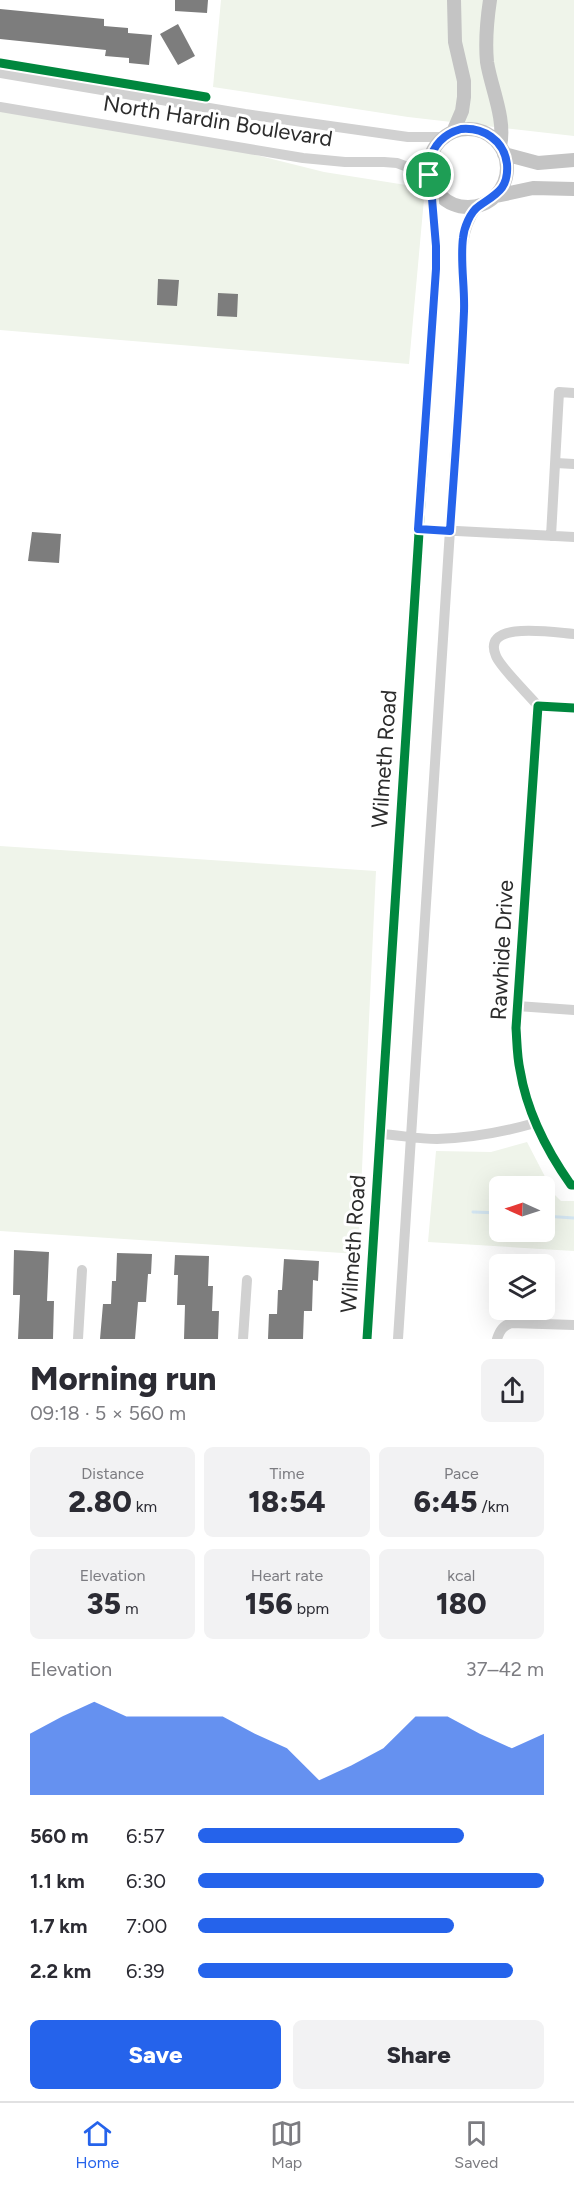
<!DOCTYPE html>
<meta charset="utf-8">
<style>
body{margin:0;font-family:Figtree,sans-serif;background:#f2f2f3;color:#2b2b33;height:100vh;display:flex;flex-direction:column;font-size:22px;white-space:nowrap}
*{box-sizing:border-box;margin:0}
p{font-size:20px;color:#7c7c81}
.icon{flex:none;width:33px;height:33px;fill:none;stroke:currentColor;stroke-width:2;stroke-linecap:round;stroke-linejoin:round}
.map{position:relative;height:1339px;overflow:hidden}
.panel{display:flex;flex-direction:column;background:#fff;flex:1}
.panel>*{flex:none}
.needle{width:39px;rotate:273deg}
.tools{position:absolute;left:489px;top:1176px;display:grid;gap:12px}
.tools a{display:grid;place-items:center;width:66px;height:66px;border-radius:9px;background:#fff;box-shadow:0 6px 24px #0002;font-size:30px}
.pin{position:absolute;display:grid;place-items:center;width:51px;height:51px;color:#fff;margin:-26px;border:3px solid #fff;border-radius:50%;box-shadow:0 2px 6px #0007}
.round{display:grid;place-items:center;flex:none;width:63px;height:63px;border-radius:9px;background:#f2f2f3}
.head{display:flex;align-items:center;justify-content:space-between;height:102px;padding:0 30px}
h1{font-size:33px;font-weight:800;line-height:45px}
.figures{display:grid;grid-template-columns:repeat(3,1fr);gap:9px;height:102px;padding:6px 30px}
.figures div{display:grid;align-content:center;border-radius:9px;background:#f2f2f3;text-align:center}
.figures b{font-size:30px;font-weight:800}
.figures small{font-size:16px;font-weight:400}
.figures p{font-size:16px}
.chart{height:168px;padding:12px 30px}
.chart p{display:flex;justify-content:space-between}
.chart svg{width:100%;height:108px;margin-top:6px;fill:#2563eb;opacity:.7}
.primary-button{display:flex;gap:12px;margin-top:auto;padding:12px 30px}
.primary-button a{flex:1;height:69px;border-radius:9px;background:#2563eb;color:#fff;font-size:24px;font-weight:800;line-height:69px;text-align:center}
.primary-button a+a{background:#f2f2f3;color:#2b2b33}
ul{padding:0 30px;list-style:none;font-size:20px}
li{display:grid;grid-template-columns:96px 72px 1fr;align-items:center;height:45px}
li i{height:15px;border-radius:8px;background:#2563eb}
.dock{display:flex;justify-content:space-around;align-items:center;height:84px;border-top:2px solid #e1e1e2;background:#fff;font-size:16px;color:#7c7c81}
.dock a{display:grid;justify-items:center;gap:3px}
.dock .on{color:#2563eb}
.map>svg:first-child{display:block}
.green{fill:#eff4ea;fill-rule:evenodd}
.lines{fill:none;stroke-linecap:round;stroke-linejoin:round}
.stream{stroke:#d4e6f2;stroke-width:3}
.building{fill:#7d7d7d}
.minor{stroke:#d1d1d1;stroke-width:10}
.major{stroke:#c4c4c4;stroke-width:14}
.cycleway-casing{stroke:#fff;stroke-width:13}
.cycleway{stroke:#00873e;stroke-width:9}
.route-casing{stroke:#fff;stroke-width:12}
.route{stroke:#2563eb;stroke-width:8}
.labels{text-anchor:middle;dominant-baseline:central;stroke-width:6;stroke-linejoin:round;paint-order:stroke}
.street-label{font-size:22px;fill:#2c2c2c;stroke:#fff}
</style>
<div class="map">
<svg width="574" height="1339" viewBox="0 0 574 1339">
<rect width="100%" height="100%" fill="#fff"/>
<path class="green" d="M 221,0 L 574,0 L 574,136 L 408,117 L 213,87 Z
M 0,106 L 192,139 L 324,172 L 425,188 L 409,364 L 0,330 Z
M 0,846 L 376,871 L 358,1254 L 0,1231 Z
M 527,1142 L 554,1194 L 561,1201 L 574,1201 L 574,1251 L 428,1242 L 436,1151 L 491,1152 ZM 544,1186 L 544,1232 L 500,1232 L 500,1186 Z"/>
<g class="lines">
<path class="stream" d="M 473,1212 L 500,1213
M 544,1216 L 574,1218"/>
</g>
<path class="building" d="M 175,0 L 208,0 L 207,13 L 175,11 Z
M 0,9 L 104,19 L 104,26 L 128,28 L 128,33 L 152,35 L 149,65 L 129,63 L 129,58 L 105,56 L 106,50 L 0,39 Z
M 178,24 L 195,56 L 178,65 L 160,34 Z
M 158,279 L 179,280 L 177,306 L 157,305 Z
M 218,293 L 238,294 L 237,317 L 217,316 Z
M 32,532 L 61,534 L 59,563 L 28,561 Z
M 14,1250 L 49,1252 L 47,1301 L 54,1301 L 53,1339 L 18,1339 L 20,1295 L 13,1295 Z
M 117,1253 L 152,1254 L 151,1274 L 148,1274 L 146,1302 L 138,1302 L 135,1339 L 100,1339 L 103,1304 L 111,1304 L 112,1281 L 116,1281 Z
M 175,1255 L 209,1256 L 208,1286 L 213,1286 L 212,1311 L 219,1311 L 218,1339 L 184,1339 L 185,1305 L 177,1305 L 178,1275 L 174,1275 Z
M 284,1259 L 319,1261 L 318,1281 L 313,1280 L 312,1311 L 304,1311 L 303,1339 L 268,1339 L 269,1314 L 277,1314 L 278,1290 L 282,1290 Z"/>
<g class="lines">
<path class="minor" d="M 0,73 L 245,114 L 408,137 L 444,137
M 0,107 L 303,158 L 345,162 L 384,162 L 397,163 L 429,175
M 556,463 L 574,464
M 418,529 L 574,537
M 551,536 L 559,392 L 574,393
M 538,706 L 516,1028 C 517,1042 517,1057 520,1070 C 527,1113 547,1151 571,1185 L 574,1185
M 538,706 C 529,695 500,667 496,656 C 480,619 557,633 574,634
M 538,706 L 574,708
M 517,1006 L 574,1010
M 380,1134 C 399,1135 418,1139 437,1139 C 471,1138 503,1132 535,1123
M 78,1339 L 82,1270
M 243,1339 L 247,1280
M 367,1339 L 436,269 L 436,246 L 431,182
M 398,1339 L 464,312 C 464,274 454,238 478,206
M 497,1339 C 500,1330 503,1326 511,1323 L 574,1325"/>
<path class="major" d="M 490,0 C 487,20 485,41 487,62 C 491,88 506,119 500,146
M429 168a39 39 0 1 1 78 0a39 39 0 1 1-78 0Z
M 453,132 L 462,111 L 464,97 L 464,81 L 455,42 L 454,0
M 504,154 L 538,163 L 574,160
M 496,196 L 533,188 L 574,189"/>
<defs>
<path id="cycleway" d="M 0,63 L 206,97
M 574,708 L 538,706 L 516,1028 C 517,1042 517,1057 520,1070 C 527,1113 547,1151 571,1185 L 574,1185
M 367,1339 L 436,269 L 436,246 L 431,182"/>
</defs>
<use href="#cycleway" class="cycleway-casing"/>
<use href="#cycleway" class="cycleway"/>
</g>
<g class="lines">
<defs>
<path id="route" d="M 461,129 C 483,127 504,140 507,164 C 509,189 496,194 479,206 C 470,212 464,228 463,238 C 460,262 465,287 464,311 C 461,384 455,458 450,531 L 418,529 L 436,269 L 436,246 L 429,163 C 433,145 443,134 461,129 Z"/>
</defs>
<use href="#route" class="route-casing"/>
<use href="#route" class="route"/>
</g>
<g class="labels">
<g class="street-label">
<text transform="translate(218 121) rotate(9)">North Hardin Boulevard</text>
<text transform="translate(384 759) rotate(-86)">Wilmeth Road</text>
<text transform="translate(502 950) rotate(-87)">Rawhide Drive</text>
<text transform="translate(353 1244) rotate(-86)">Wilmeth Road</text>
</g>
</g>
</svg>
<div class="tools">
<a><svg class="needle" viewBox="-14 -14 28 28"><path d="M0-13l5 13h-10z" fill="#e53935"/><path d="M0 13l5-13h-10z" fill="#7c7c81"/></svg></a>
<a><svg class="icon" aria-label="layers" viewBox="0 0 24 24"><path d="M12 4l9 5-9 5-9-5zM3 14l9 5 9-5"/></svg></a>
</div>
<div class="pin" style="left:429px;top:175px;background:#1e9e55"><svg class="icon" aria-label="arrive" viewBox="0 0 24 24"><path d="M6 21V4h12l-3 4 3 4H6"/></svg></div>
</div>
<section class="panel">
<div class="head"><div><h1>Morning run</h1><p>09:18 · 5 × 560 m</p></div><a class="round"><svg class="icon" aria-label="share" viewBox="0 0 24 24"><path d="M12 15V3M7 8l5-5 5 5M5 13v7h14v-7"/></svg></a></div>
<div class="figures">
<div><p>Distance</p><b>2.80<small> km</small></b></div>
<div><p>Time</p><b>18:54</b></div>
<div><p>Pace</p><b>6:45<small> /km</small></b></div>
</div>
<div class="figures">
<div><p>Elevation</p><b>35<small> m</small></b></div>
<div><p>Heart rate</p><b>156<small> bpm</small></b></div>
<div><p>kcal</p><b>180</b></div>
</div>
<div class="chart"><p><span>Elevation</span>37–42 m</p>
<svg viewBox="0 0 160 44" preserveAspectRatio="none"><path d="M0 44V19L10 12L20 6L30 12L40 12L50 12L60 12L70 19L80 25L90 38L100 32L110 25L120 12L130 12L140 19L150 25L160 19V44z"/></svg>
</div>
<ul>
<li><b>560 m</b>6:57<i style="width:77%"></i></li>
<li><b>1.1 km</b>6:30<i style="width:100%"></i></li>
<li><b>1.7 km</b>7:00<i style="width:74%"></i></li>
<li><b>2.2 km</b>6:39<i style="width:91%"></i></li>
</ul>
<div class="primary-button"><a>Save</a><a>Share</a></div>
</section>
<nav class="dock">
<a class="on"><svg class="icon" aria-label="home" viewBox="0 0 24 24"><path d="M3 11l9-7 9 7M6 9v11h12V9"/></svg>Home</a>
<a><svg class="icon" aria-label="map" viewBox="0 0 24 24"><path d="M3 6l6-2 6 2 6-2v14l-6 2-6-2-6 2zM9 4v14M15 6v14"/></svg>Map</a>
<a><svg class="icon" aria-label="saved" viewBox="0 0 24 24"><path d="M7 4h10v16l-5-4-5 4z"/></svg>Saved</a>
</nav>
